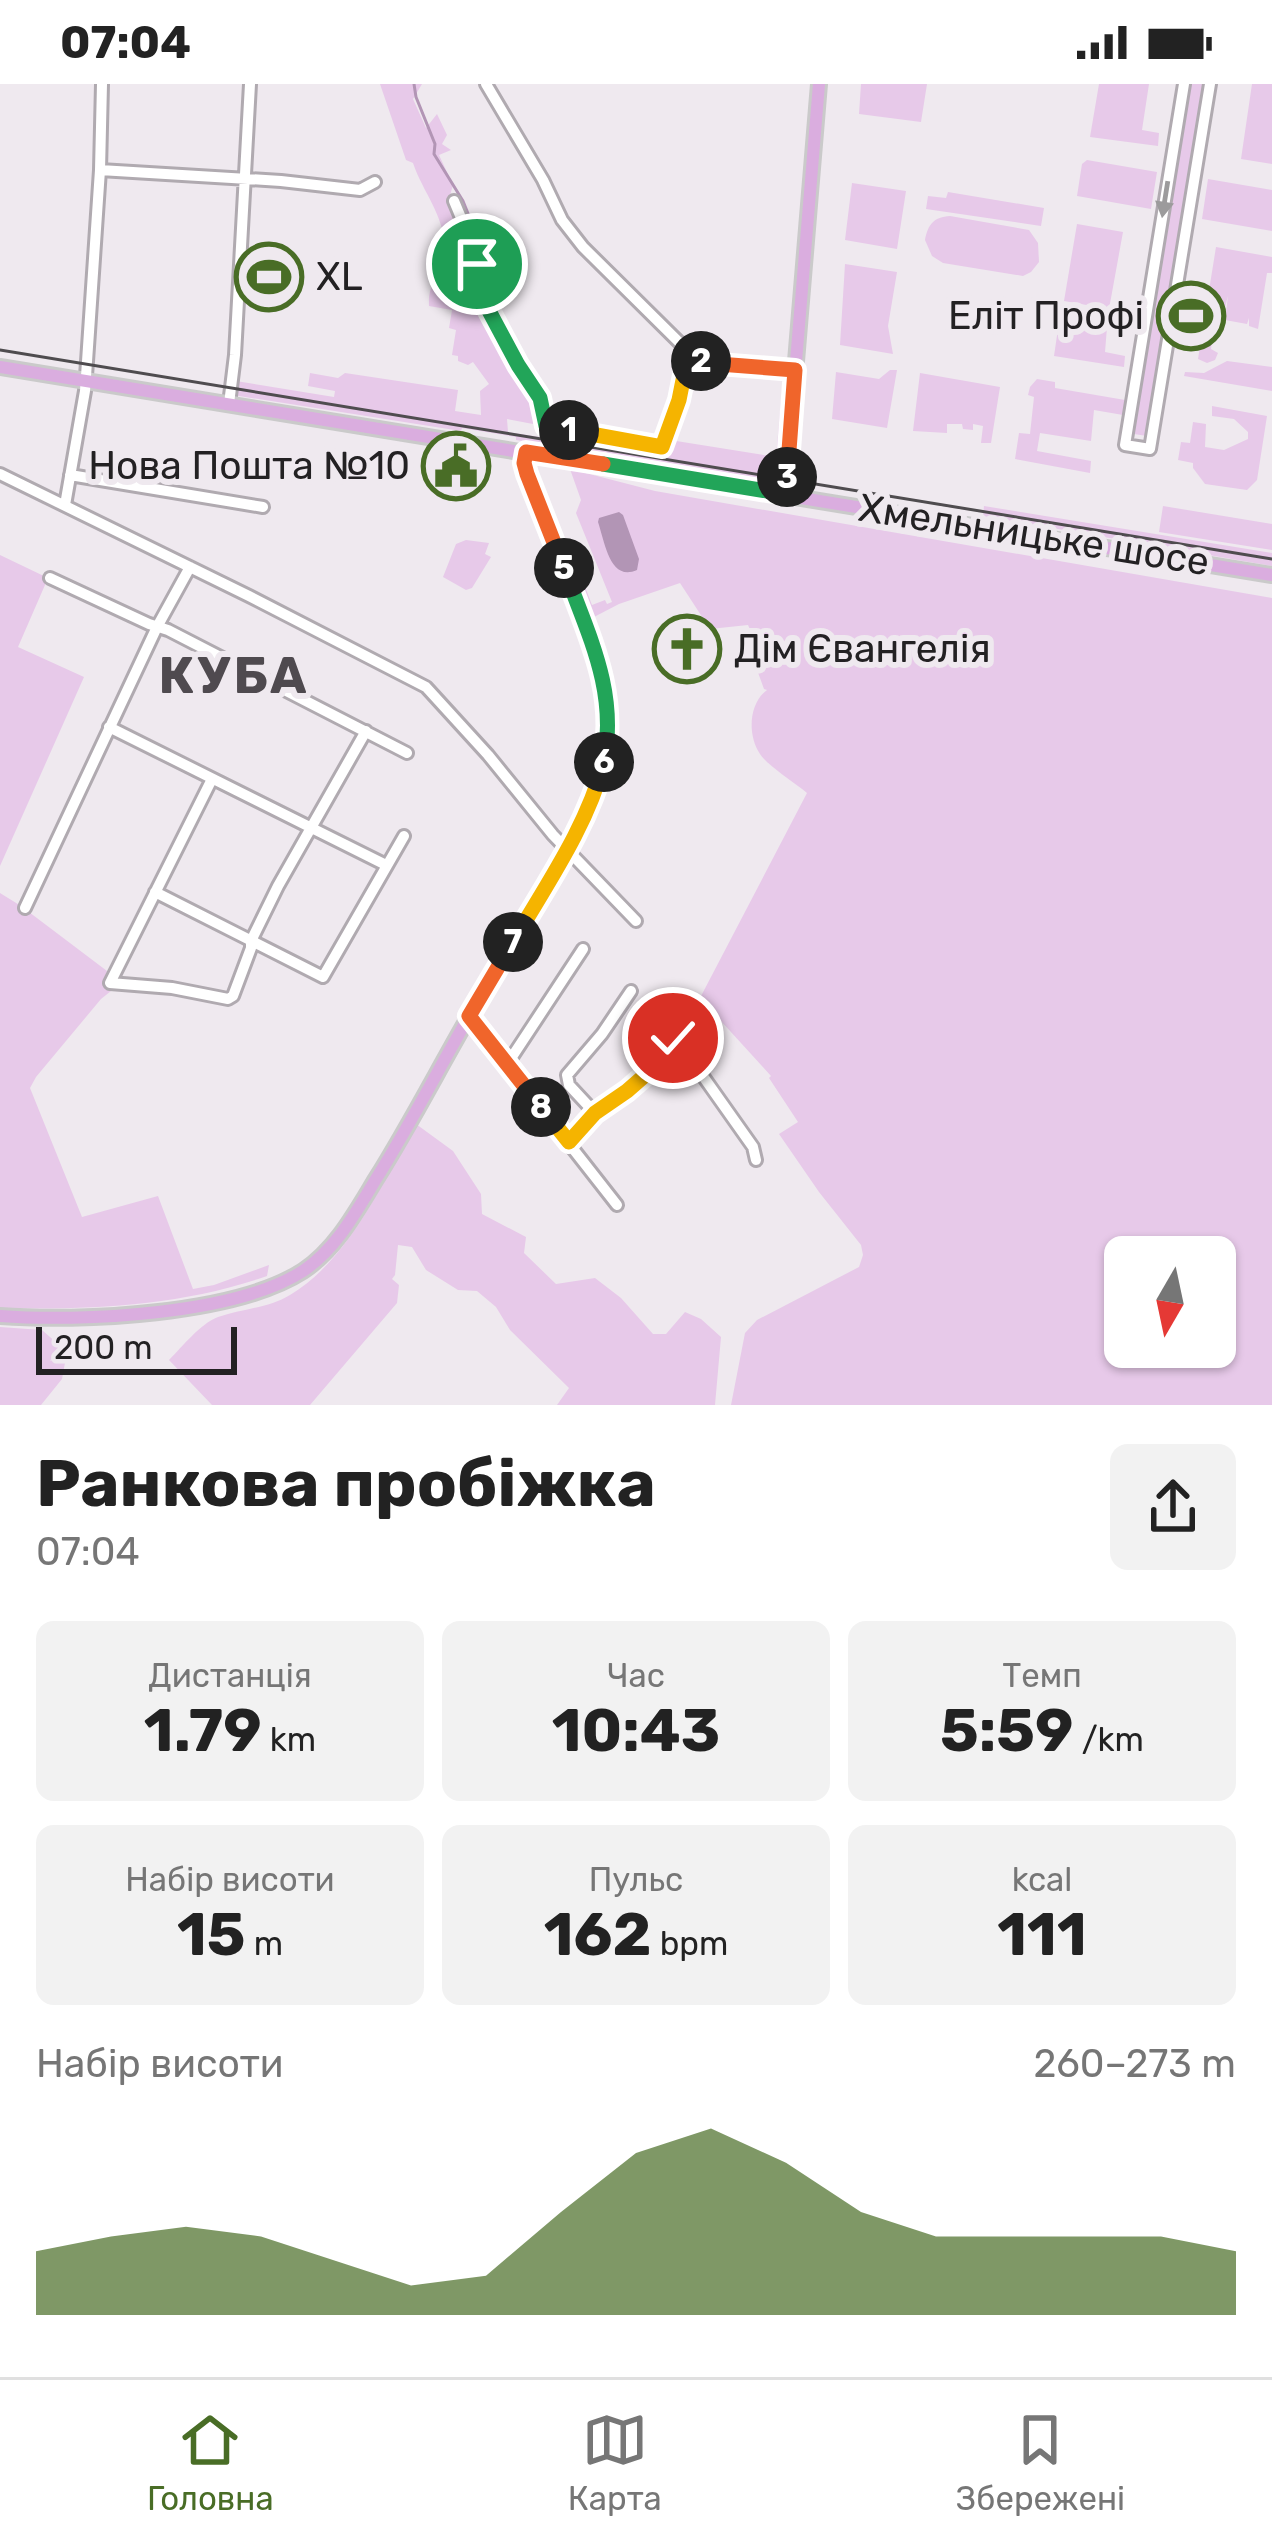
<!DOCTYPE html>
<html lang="uk">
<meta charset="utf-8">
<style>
body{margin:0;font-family:Rubik,sans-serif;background:#f2f2f2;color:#222;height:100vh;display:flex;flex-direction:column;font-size:45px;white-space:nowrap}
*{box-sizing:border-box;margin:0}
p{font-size:39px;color:#767676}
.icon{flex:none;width:66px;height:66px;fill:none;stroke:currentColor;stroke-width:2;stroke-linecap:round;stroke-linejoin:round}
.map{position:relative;height:1321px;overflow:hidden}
.sheet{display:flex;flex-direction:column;background:#fff;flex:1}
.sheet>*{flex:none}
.needle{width:78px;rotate:189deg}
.tools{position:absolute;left:1104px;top:1152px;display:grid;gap:24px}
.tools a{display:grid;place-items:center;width:132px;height:132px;border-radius:18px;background:#fff;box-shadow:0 3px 9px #0004;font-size:60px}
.scale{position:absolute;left:36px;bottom:30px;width:201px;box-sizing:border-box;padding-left:12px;border:6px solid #232123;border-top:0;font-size:33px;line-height:42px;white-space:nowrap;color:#232123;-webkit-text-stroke:9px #efe9ef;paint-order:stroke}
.pin{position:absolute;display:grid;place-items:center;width:102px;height:102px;color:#fff;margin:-51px;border:6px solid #fff;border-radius:50%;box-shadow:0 3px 12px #0007}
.km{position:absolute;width:60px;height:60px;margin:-30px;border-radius:50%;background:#222;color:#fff;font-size:33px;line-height:60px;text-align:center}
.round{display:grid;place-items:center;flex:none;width:126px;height:126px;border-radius:18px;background:#f2f2f2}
.head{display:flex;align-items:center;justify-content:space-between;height:204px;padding:0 36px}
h1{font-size:66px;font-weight:700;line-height:90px}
.metrics{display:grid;grid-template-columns:repeat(3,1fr);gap:18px;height:204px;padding:12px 36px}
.metrics div{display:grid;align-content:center;border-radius:18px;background:#f2f2f2;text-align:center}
.metrics b{font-size:60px;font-weight:700}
.metrics small{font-size:33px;font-weight:400}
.metrics p{font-size:33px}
.chart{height:336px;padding:24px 36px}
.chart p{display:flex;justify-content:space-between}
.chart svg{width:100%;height:216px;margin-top:12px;fill:#496d26;opacity:.7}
.status{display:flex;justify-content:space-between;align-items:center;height:84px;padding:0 60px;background:#fff;direction:ltr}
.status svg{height:33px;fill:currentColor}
.tabs{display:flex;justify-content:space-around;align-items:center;height:168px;border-top:3px solid #e0e0e0;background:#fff;font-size:33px;color:#767676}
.tabs a{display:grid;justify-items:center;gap:6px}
.tabs .current{color:#496d26}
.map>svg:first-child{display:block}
.green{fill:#e7c9e9;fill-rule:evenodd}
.water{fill:#b295b5}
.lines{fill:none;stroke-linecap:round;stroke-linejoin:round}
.stream{stroke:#b295b5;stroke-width:3}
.minor-casing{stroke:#b0aab0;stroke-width:16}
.major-casing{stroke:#cacaca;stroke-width:18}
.minor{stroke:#fff;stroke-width:10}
.major{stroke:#daaddf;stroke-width:12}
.tram{stroke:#4f4c4f;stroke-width:3}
.oneway{fill:#9c9b9c}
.split-1-casing{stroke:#fff;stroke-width:24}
.split-2-casing{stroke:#fff;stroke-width:24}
.split-3-casing{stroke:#fff;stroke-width:24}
.split-4-casing{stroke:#fff;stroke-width:24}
.split-5-casing{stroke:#fff;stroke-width:24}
.split-6-casing{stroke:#fff;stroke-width:24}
.split-7-casing{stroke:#fff;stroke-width:24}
.split-8-casing{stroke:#fff;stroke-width:24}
.split-9-casing{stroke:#fff;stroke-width:24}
.split-1{stroke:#22a559;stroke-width:15}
.split-2{stroke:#f5b400;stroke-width:15}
.split-3{stroke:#f0652b;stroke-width:15}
.split-4{stroke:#22a559;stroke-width:15}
.split-5{stroke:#f0652b;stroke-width:15}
.split-6{stroke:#22a559;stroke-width:15}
.split-7{stroke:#f5b400;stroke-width:15}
.split-8{stroke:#f0652b;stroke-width:15}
.split-9{stroke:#f5b400;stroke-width:15}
.labels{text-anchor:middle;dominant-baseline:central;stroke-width:12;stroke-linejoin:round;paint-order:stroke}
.poi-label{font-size:39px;fill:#232123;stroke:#efe9ef;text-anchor:start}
.street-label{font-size:39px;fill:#232123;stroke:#efe9ef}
.district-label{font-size:51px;font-weight:bold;letter-spacing:3px;fill:#4f4a4f;stroke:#efe9ef}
</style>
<div class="status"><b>07:04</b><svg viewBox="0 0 49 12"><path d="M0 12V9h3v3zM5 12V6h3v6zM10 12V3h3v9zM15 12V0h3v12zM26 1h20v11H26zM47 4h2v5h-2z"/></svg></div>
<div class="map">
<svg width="1272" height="1321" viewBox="0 0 1272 1321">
<rect width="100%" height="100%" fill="#efe9ef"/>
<path class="green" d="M 380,0 L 422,0 L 413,15 L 426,44 L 437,30 L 447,51 L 442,60 L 451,66 L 439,71 L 453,101 L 449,115 L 471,160 L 463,164 L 475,212 L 479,220 L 487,223 L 540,314 L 533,340 L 507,335 L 508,348 L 558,356 L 560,352 L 666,367 L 670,356 L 776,373 L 782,305 L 789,305 L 782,378 L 776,379 L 775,385 L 781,386 L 780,399 L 516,356 L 516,353 L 462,344 L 461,347 L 233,311 L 236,297 L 334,313 L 335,307 L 308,302 L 310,289 L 338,294 L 345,289 L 458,306 L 455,327 L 481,331 L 480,307 L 489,300 L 473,278 L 468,281 L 458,277 L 458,272 L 452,271 L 456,246 L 449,244 L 452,226 L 429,222 C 428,197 439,197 443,178 C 450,136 425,114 413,79 L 406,76 Z
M 861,0 L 927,0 L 921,38 L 859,30 Z
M 1099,0 L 1149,0 L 1142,46 L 1159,49 L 1158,62 L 1090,53 Z
M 1188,0 L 1207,0 L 1147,352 L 1134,350 L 1131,347 Z
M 1252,0 L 1272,0 L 1272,80 L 1241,75 Z
M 1087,76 L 1157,88 L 1151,125 L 1077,112 L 1082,80 Z
M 1208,95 L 1272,106 L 1272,147 L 1202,135 Z
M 852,99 L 906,107 L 897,165 L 845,156 Z
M 948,108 L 1044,124 L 1041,142 L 926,125 L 928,112 L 946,114 Z
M 950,132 L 1029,146 L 1038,159 L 1039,178 L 1031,188 L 1023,192 L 943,179 L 932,172 L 925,156 C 928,140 934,133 950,132 Z
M 1077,140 L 1123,148 L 1109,225 L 1064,217 Z
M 1216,163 L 1272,173 L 1272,189 L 1267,189 L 1258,245 L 1249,242 L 1249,234 L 1247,240 L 1225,236 L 1228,212 L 1221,239 L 1214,239 L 1211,265 L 1218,269 L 1215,276 L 1207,279 L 1198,275 Z
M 845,180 L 897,188 L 888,242 L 893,270 L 840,261 Z
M 1061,224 L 1108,231 L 1105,268 L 1125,272 L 1124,283 L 1054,272 Z
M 1227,277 L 1272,283 L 1272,307 L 1184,292 L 1185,288 L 1204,289 Z
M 890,286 L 897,286 L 887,344 L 832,335 L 836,288 L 879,295 Z
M 920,289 L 1000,303 L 991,359 L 981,359 L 983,342 L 973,340 L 973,346 L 963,345 L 962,340 L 947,340 L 947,349 L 913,347 Z
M 1037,295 L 1055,298 L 1055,304 L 1125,316 L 1123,331 L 1094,326 L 1091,357 L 1040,349 L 1037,367 L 1091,377 L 1090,389 L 1015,375 L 1019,349 L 1030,350 L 1034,313 L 1028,311 L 1030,303 Z
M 1212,322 L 1267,332 L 1257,396 L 1247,406 L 1205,400 L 1193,384 L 1193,379 L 1178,376 L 1181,358 L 1190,359 L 1193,338 L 1206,340 L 1205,363 L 1224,366 L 1248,355 L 1248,348 L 1234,335 L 1212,332 Z
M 570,385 L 655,407 L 1272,514 L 1272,1321 L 731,1321 L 745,1249 L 757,1236 L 859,1183 L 863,1171 L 861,1161 L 819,1108 L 779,1050 L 798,1038 L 769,994 L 771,992 L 700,914 L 807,709 C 794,698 768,682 760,670 C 747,651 749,619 767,606 L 764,605 L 756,583 L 765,579 L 748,541 L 710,545 L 680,499 L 619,520 L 594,533 L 573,481 L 576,479 L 592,521 L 605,516 L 607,520 L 612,518 L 576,429 L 581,416 ZM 1125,1173 L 1215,1173 L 1215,1263 L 1125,1263 Z
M 984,422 L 1272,469 L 1272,482 L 983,432 Z
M 1163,422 L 1272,440 L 1272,466 L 1159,448 Z
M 466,456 L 489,459 L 485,470 L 491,473 L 472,504 L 466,506 L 443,493 L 456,460 Z
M 0,471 L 48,494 L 18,563 L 84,593 L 0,782 Z
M 0,809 L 21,822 L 107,887 L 103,902 L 111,907 L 101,915 L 36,993 L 30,1004 L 82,1133 L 158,1112 L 193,1205 L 214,1201 L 269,1181 L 267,1192 C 181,1222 90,1226 0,1224 Z
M 416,1040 L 453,1067 L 481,1110 L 482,1130 L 526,1153 L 524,1169 L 556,1200 L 595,1194 L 621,1214 L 653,1250 L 666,1250 L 685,1228 L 701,1235 L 721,1253 L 715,1321 L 557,1321 L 569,1304 L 510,1246 L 496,1223 L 477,1207 L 458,1206 L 426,1186 L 412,1163 L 398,1161 L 395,1191 L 392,1195 L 399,1201 L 397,1219 L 310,1321 L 212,1321 L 169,1276 C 183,1262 200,1240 218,1233 C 241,1225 269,1224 290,1211 C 350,1175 382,1098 416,1040 Z
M 0,1243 L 42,1246 L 67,1268 L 62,1295 L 41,1321 L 0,1321 Z"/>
<path class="water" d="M 619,428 L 623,431 L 639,475 L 637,486 C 610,498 605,459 598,438 L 599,434 Z"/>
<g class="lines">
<path class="stream" d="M 414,0 L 416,13 L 435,60 L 434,70 L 463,117 L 471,137 L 484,175 L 487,199"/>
<defs>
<path id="minor" d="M 486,0 L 543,96 L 562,136 L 583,163 L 692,271 L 706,279 L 795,286
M 1184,0 L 1125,361 L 1150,365 L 1210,0
M 100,86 L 281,97 L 360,106 L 375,98
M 454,117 L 472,160 L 480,210 L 518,281 L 540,314 L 546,342 L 662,363 L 679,316 L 686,281 L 692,271
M 229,320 L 235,271 L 250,0
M 0,390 L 249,512 L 426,603 L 488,671 L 553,751 L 636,837
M 70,391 L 263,423
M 65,421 L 85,307 L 100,86 L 102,0
M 50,494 L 149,540 L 168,546 L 407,669
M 109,643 L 386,781
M 212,695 L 110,899 L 172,904 L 228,915 L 233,912 L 251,864 L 251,857 L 278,802 L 366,647
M 155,808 L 323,893 L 404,752
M 25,824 L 157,543 L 190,483
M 469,932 L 617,1121
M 506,982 L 583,865
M 595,1029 L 569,1001 L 567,991 L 602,950 L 631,907
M 569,1058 C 579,1049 585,1038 595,1029 C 611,1014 636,1007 649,988 C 659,973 650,957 676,954 L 753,1063 L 756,1076"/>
<path id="major" d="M 0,283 L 1272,491
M 785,410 L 819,0
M 0,1232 C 80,1238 235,1231 303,1187 C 336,1165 356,1128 376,1095 C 410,1041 439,984 471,929 C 511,858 561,790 592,715 C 602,689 609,663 609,635 C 609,604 597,576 587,547 C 574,510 560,473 545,436 C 537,415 523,391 525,367"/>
</defs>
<use href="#minor" class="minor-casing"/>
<use href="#major" class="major-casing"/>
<use href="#minor" class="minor"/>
<use href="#major" class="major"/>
<path class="tram" d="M 0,266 L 1272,475"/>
</g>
<defs><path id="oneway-solid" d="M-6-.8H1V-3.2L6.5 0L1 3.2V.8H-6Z" transform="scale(3)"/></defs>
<use class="oneway" href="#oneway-solid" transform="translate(1165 115) rotate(99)"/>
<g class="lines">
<defs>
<path id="split-1" d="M 477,180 L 480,210 L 518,281 L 540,314 L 546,342 L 569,346"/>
<path id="split-2" d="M 569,346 L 662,363 L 679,316 L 686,281 L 692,271 L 701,277"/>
<path id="split-3" d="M 701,277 L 706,279 L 795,286 L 787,393"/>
<path id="split-4" d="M 603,380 L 785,410 L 787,393"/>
<path id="split-5" d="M 564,484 L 527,390 L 524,379 L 526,368 L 603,380"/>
<path id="split-6" d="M 564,484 C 588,551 618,606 604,678"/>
<path id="split-7" d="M 513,858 C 546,801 587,743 604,678"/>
<path id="split-8" d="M 513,858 L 469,932 L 541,1023"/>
<path id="split-9" d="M 541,1023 L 569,1058 L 595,1029 L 627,1007 L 651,986 L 656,965 L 666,955 L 673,954"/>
</defs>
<use href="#split-1" class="split-1-casing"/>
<use href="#split-2" class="split-2-casing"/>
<use href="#split-3" class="split-3-casing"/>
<use href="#split-4" class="split-4-casing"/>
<use href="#split-5" class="split-5-casing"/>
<use href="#split-6" class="split-6-casing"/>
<use href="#split-7" class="split-7-casing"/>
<use href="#split-8" class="split-8-casing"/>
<use href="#split-9" class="split-9-casing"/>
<use href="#split-1" class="split-1"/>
<use href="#split-2" class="split-2"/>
<use href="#split-3" class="split-3"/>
<use href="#split-4" class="split-4"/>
<use href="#split-5" class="split-5"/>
<use href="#split-6" class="split-6"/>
<use href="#split-7" class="split-7"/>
<use href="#split-8" class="split-8"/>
<use href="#split-9" class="split-9"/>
</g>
<defs>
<symbol id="stadium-ring" viewBox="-11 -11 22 22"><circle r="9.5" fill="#efe9ef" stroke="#496d26" stroke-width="1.5"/><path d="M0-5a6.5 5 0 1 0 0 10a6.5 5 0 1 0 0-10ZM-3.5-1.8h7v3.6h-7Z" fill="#496d26"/></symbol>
<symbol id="civic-ring" viewBox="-11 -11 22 22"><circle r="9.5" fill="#efe9ef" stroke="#496d26" stroke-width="1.5"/><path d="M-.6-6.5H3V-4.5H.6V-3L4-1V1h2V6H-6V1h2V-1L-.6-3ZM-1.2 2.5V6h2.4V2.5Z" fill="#496d26"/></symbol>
<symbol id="church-ring" viewBox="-11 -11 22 22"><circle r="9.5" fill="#efe9ef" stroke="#496d26" stroke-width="1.5"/><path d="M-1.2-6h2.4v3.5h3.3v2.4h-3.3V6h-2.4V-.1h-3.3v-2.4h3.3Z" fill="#496d26"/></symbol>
</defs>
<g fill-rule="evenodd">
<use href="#stadium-ring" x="231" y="155" width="76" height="76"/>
<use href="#stadium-ring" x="1153" y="194" width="76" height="76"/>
<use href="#civic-ring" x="418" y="344" width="76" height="76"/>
<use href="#church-ring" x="649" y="527" width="76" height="76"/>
</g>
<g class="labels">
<g class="poi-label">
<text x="316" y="193">XL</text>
<text x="1144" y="232" text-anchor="end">Еліт Профі</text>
<text x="410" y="382" text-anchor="end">Нова Пошта №10</text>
<text x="734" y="565">Дім Євангелія</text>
</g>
<g class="street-label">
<text transform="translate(1034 451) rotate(9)">Хмельницьке шосе</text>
</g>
<g class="district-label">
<text x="234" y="591">КУБА</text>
</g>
</g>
</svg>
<div class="tools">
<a><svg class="needle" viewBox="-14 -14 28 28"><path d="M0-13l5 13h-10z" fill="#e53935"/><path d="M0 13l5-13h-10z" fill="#767676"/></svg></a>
</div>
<div class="scale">200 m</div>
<div class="pin" style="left:477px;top:180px;background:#1e9e55"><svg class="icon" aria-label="arrive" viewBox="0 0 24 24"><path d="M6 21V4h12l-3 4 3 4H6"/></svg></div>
<div class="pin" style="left:673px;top:954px;background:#d93025"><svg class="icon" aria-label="check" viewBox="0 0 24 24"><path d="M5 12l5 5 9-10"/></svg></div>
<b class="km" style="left:569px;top:346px">1</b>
<b class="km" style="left:701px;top:277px">2</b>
<b class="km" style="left:787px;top:393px">3</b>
<b class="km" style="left:564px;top:484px">5</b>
<b class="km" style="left:604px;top:678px">6</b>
<b class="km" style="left:513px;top:858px">7</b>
<b class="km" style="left:541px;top:1023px">8</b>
</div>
<section class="sheet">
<div class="head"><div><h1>Ранкова пробіжка</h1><p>07:04</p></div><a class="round"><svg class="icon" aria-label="share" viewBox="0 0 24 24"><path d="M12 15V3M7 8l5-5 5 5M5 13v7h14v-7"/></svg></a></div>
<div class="metrics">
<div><p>Дистанція</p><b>1.79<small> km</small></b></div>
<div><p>Час</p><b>10:43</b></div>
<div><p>Темп</p><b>5:59<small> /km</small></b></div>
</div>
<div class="metrics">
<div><p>Набір висоти</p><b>15<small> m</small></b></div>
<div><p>Пульс</p><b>162<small> bpm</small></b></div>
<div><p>kcal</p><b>111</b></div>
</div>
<div class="chart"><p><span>Набір висоти</span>260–273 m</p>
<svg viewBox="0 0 160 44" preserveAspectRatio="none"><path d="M0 44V31L10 28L20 26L30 28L40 33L50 38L60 36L70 23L80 11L90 6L100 13L110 23L120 28L130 28L140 28L150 28L160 31V44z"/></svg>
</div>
</section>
<nav class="tabs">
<a class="current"><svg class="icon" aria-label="home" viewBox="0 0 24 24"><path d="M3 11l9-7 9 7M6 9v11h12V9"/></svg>Головна</a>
<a><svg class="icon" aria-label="map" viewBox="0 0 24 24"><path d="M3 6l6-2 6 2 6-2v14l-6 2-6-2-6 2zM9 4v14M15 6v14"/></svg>Карта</a>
<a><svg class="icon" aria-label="saved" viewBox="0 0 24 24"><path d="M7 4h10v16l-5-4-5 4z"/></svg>Збережені</a>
</nav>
